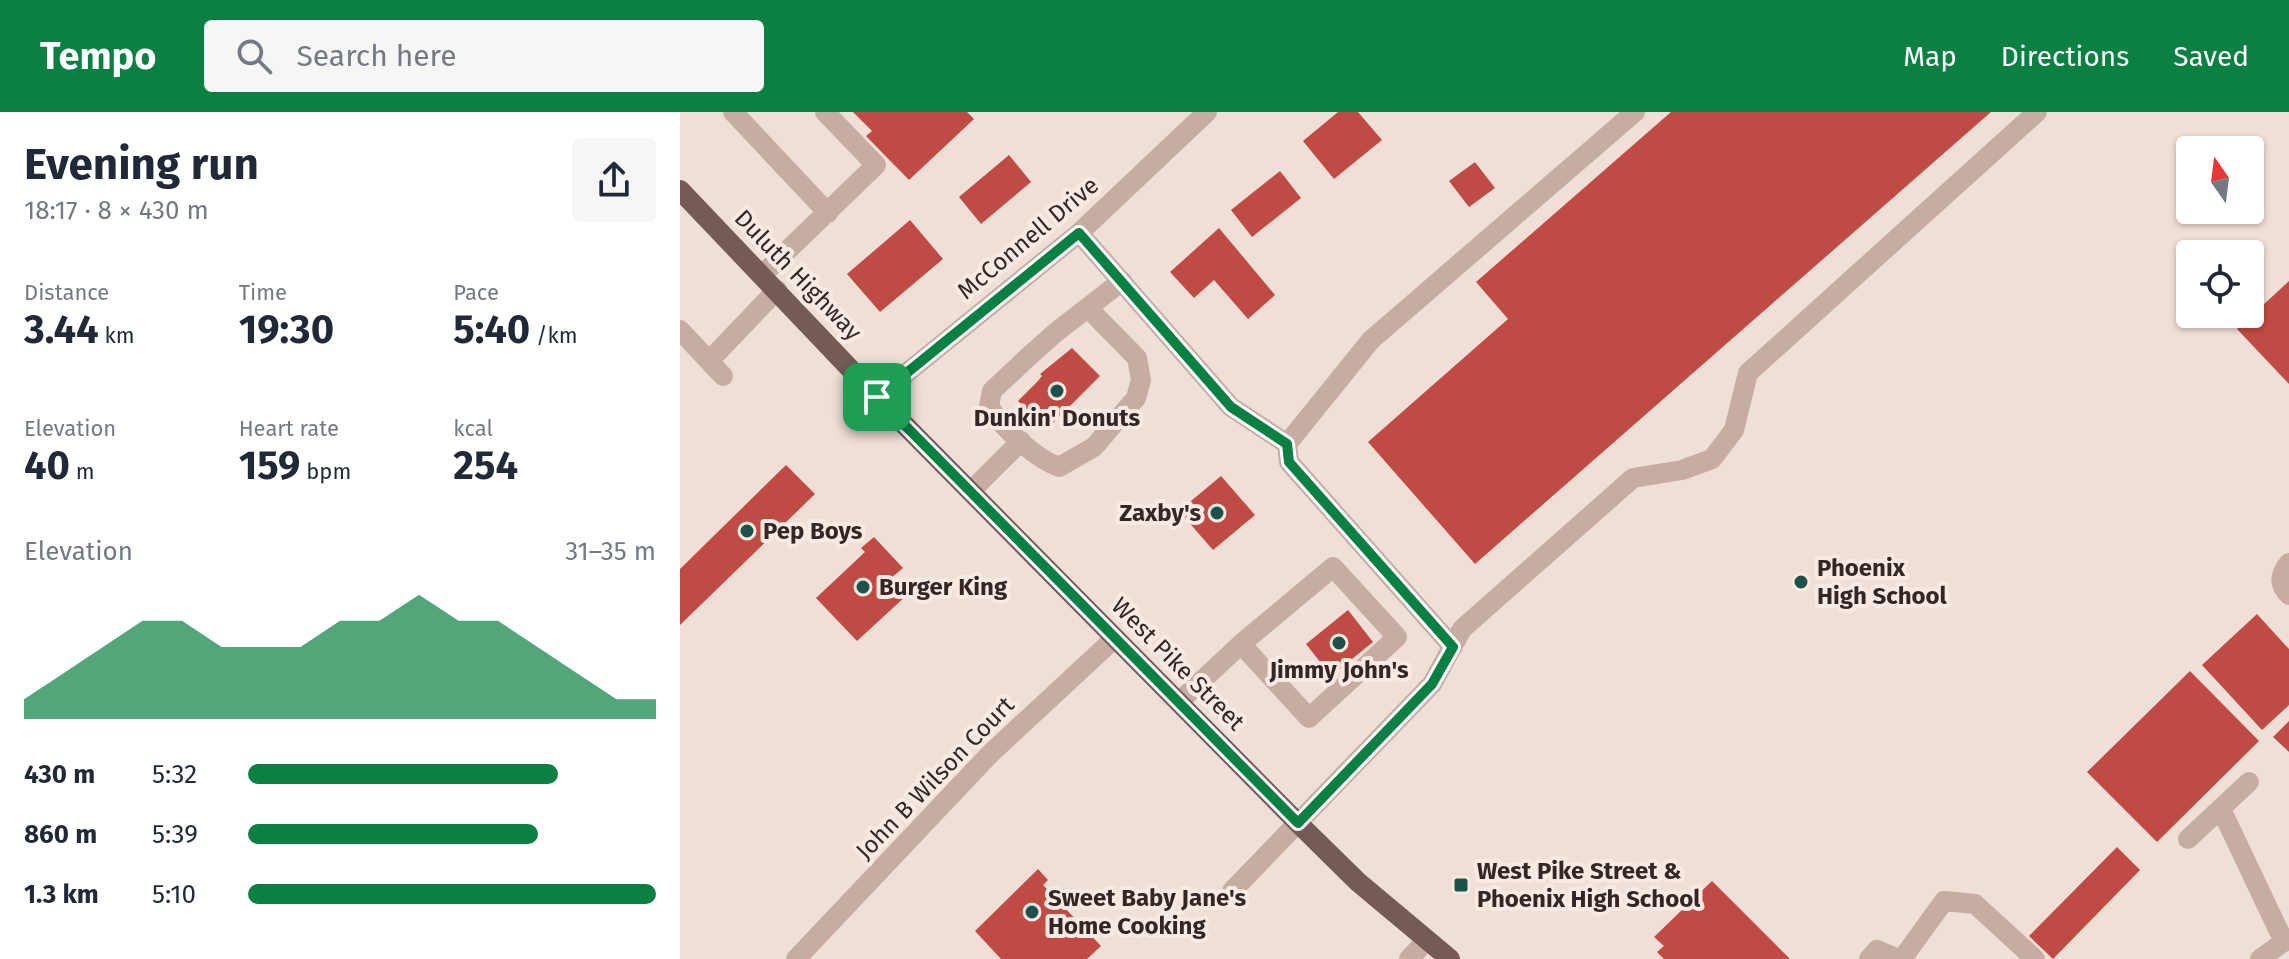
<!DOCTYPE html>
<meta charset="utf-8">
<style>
body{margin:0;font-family:"Fira Sans",sans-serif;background:#f6f6f7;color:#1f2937;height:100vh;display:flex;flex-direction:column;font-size:30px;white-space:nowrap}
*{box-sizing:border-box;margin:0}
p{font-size:26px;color:#747a83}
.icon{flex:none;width:44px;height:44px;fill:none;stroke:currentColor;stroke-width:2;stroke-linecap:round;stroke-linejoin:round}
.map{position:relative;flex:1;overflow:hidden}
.sheet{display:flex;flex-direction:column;background:#fff;width:680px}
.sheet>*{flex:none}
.needle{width:52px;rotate:346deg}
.controls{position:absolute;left:1496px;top:24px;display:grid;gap:16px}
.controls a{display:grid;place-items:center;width:88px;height:88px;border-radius:8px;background:#fff;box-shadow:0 2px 6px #0004;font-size:40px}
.pin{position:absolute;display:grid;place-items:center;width:68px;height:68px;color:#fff;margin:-34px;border-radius:16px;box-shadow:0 4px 12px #0006}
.round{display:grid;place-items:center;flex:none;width:84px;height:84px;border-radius:8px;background:#f6f6f7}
.headline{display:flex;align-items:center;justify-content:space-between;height:136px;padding:0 24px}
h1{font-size:44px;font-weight:700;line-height:60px}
.metrics{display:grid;grid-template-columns:repeat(3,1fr);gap:12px;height:136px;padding:8px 24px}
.metrics div{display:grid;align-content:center}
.metrics b{font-size:40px;font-weight:700}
.metrics small{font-size:22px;font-weight:400}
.metrics p{font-size:22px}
.chart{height:224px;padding:16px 24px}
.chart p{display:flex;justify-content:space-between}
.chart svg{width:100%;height:144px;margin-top:8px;fill:#0b8043;opacity:.7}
ul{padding:0 24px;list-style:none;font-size:26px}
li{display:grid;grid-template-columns:128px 96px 1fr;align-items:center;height:60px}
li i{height:20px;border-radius:10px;background:#0b8043}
header{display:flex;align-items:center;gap:48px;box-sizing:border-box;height:112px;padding:0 40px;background:#0b8043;color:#fff}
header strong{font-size:38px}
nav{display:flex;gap:44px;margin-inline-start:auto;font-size:28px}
.search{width:560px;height:72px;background:#f6f6f7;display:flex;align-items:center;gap:20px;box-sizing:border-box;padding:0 28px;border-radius:8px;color:#747a83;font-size:30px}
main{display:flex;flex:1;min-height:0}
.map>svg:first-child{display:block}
.building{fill:#c04b44}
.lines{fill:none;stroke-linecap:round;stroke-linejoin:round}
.minor{stroke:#c6ada4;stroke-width:20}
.major{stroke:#745b57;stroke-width:20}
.route-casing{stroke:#fff;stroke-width:16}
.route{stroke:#0b8043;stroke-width:10}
.poi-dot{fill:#1d514b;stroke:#f8eae3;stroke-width:3}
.labels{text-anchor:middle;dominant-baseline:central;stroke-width:8;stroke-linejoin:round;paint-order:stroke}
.street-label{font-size:24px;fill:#322725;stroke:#f8eae3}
.poi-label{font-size:24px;font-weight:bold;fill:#322725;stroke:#f8eae3;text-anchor:start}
</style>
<header>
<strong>Tempo</strong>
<div class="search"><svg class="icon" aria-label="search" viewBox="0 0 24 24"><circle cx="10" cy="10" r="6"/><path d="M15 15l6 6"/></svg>Search here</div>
<nav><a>Map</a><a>Directions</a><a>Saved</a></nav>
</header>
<main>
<section class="sheet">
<div class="headline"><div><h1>Evening run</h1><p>18:17 · 8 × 430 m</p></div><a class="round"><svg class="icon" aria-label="share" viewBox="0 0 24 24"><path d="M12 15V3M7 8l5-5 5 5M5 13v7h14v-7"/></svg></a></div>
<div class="metrics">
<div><p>Distance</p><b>3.44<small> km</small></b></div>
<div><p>Time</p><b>19:30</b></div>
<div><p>Pace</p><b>5:40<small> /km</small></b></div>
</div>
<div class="metrics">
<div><p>Elevation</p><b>40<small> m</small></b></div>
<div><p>Heart rate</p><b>159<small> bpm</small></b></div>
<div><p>kcal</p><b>254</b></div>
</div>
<div class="chart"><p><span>Elevation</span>31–35 m</p>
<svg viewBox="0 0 160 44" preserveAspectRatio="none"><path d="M0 44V38L10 30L20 22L30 14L40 14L50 22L60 22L70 22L80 14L90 14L100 6L110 14L120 14L130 22L140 30L150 38L160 38V44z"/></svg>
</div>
<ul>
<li><b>430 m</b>5:32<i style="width:76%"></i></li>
<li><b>860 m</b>5:39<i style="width:71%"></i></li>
<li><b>1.3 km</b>5:10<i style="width:100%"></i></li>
</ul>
</section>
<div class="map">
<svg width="1609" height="847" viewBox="0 0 1609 847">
<rect width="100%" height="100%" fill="#efdfd7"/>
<path class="building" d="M 173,0 L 287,0 L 294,7 L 229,68 L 186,24 L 192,19 Z
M 658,0 L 678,0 L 702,28 L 654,67 L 623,29 Z
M 991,0 L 1311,0 L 795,452 L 688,330 L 828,207 L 796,170 Z
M 329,43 L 351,70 L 301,112 L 279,85 Z
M 795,50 L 815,76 L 789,95 L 769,69 Z
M 600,59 L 621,86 L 572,125 L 551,98 Z
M 230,108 L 263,147 L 200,200 L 167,162 Z
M 539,116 L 595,183 L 568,207 L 534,168 L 514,186 L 490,160 Z
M 1609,169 L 1609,272 L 1557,217 Z
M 392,236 L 420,264 L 367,317 L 338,289 L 358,269 L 362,264 L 360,262 Z
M 106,353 L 135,382 L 0,513 L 0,457 Z
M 541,364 L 575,403 L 533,438 L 499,399 Z
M 194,425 L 223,456 L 211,466 L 227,483 L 177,529 L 136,486 L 185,440 L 181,436 Z
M 668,498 L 693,530 L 651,564 L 626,532 Z
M 1577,502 L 1609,537 L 1609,593 L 1582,618 L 1522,553 Z
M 1510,559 L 1579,629 L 1477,730 L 1407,660 Z
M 1609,609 L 1609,640 L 1593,625 Z
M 1437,735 L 1460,758 L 1373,847 L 1349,824 Z
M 358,757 L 368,768 L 363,773 L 421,834 L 407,847 L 321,847 L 295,819 Z
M 1032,769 L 1110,847 L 984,847 L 977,840 L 984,834 L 974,825 Z"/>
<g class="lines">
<path class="minor" d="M 53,0 L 148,101
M 399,121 L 551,295 L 607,332
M 82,163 L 196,53 L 145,0
M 408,196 L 457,246 L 461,268 L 456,286 L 414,335 L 379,355 C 355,346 322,316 309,294 L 312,279 L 346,247 L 375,221 L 442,169
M 0,218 L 43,264
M 29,249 L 97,178
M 197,285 L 399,121 L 527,0
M 291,379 L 341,329
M 1609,451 C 1599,463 1598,472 1609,483
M 773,535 L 609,350 L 607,332 L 691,228 L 955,0
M 499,590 L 561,532 L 653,455 L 717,525 L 629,606 L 561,532
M 1541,697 L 1604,830
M 1508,727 L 1569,670
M 552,779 L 752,572 L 782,517 L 953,366 L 1002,358 L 1032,347 L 1054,318 L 1068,261 L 1357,0
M 116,847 L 310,642 L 435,526
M 729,847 L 747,828
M 1189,847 L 1197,838 L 1218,847
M 1222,847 L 1264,789 L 1295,792 L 1355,847
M 1580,847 L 1609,826"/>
<path class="major" d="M 0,78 L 197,285 L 618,711 L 678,770 L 770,847"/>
</g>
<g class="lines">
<defs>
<path id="route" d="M 399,121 L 551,295 L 607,332 L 609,350 L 773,535 L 752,572 L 618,711 L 197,285 Z"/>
</defs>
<use href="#route" class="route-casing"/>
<use href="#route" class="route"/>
</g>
<g class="poi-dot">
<circle cx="377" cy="279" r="8"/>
<circle cx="537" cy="401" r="8"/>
<circle cx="67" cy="419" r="8"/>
<circle cx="1121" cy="470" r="8"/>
<circle cx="183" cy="475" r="8"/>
<circle cx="659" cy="531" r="8"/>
<rect x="773" y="765" width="16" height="16" rx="4"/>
<circle cx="352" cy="800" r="8"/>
</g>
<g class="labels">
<g class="street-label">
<text transform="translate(348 126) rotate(-40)">McConnell Drive</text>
<text transform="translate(118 163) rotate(46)">Duluth Highway</text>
<text transform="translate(498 552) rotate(45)">West Pike Street</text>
<text transform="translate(255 666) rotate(-46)">John B Wilson Court</text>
</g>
<g class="poi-label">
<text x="377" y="306" text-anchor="middle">Dunkin' Donuts</text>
<text x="521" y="401" text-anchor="end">Zaxby's</text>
<text x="83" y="419">Pep Boys</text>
<text x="1137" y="456">Phoenix<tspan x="1137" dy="28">High School</tspan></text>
<text x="199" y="475">Burger King</text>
<text x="659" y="558" text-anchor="middle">Jimmy John's</text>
<text x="797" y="759">West Pike Street &amp;<tspan x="797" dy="28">Phoenix High School</tspan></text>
<text x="368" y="786">Sweet Baby Jane's<tspan x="368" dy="28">Home Cooking</tspan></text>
</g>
</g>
</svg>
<div class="controls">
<a><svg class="needle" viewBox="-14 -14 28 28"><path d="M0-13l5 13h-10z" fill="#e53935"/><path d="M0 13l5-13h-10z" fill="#747a83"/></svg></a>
<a><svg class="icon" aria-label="locate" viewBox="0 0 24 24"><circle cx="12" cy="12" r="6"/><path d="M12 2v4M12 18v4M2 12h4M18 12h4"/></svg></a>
</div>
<div class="pin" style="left:197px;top:285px;background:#1e9e55"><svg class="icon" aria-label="arrive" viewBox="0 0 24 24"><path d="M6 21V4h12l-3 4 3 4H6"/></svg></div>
</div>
</main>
